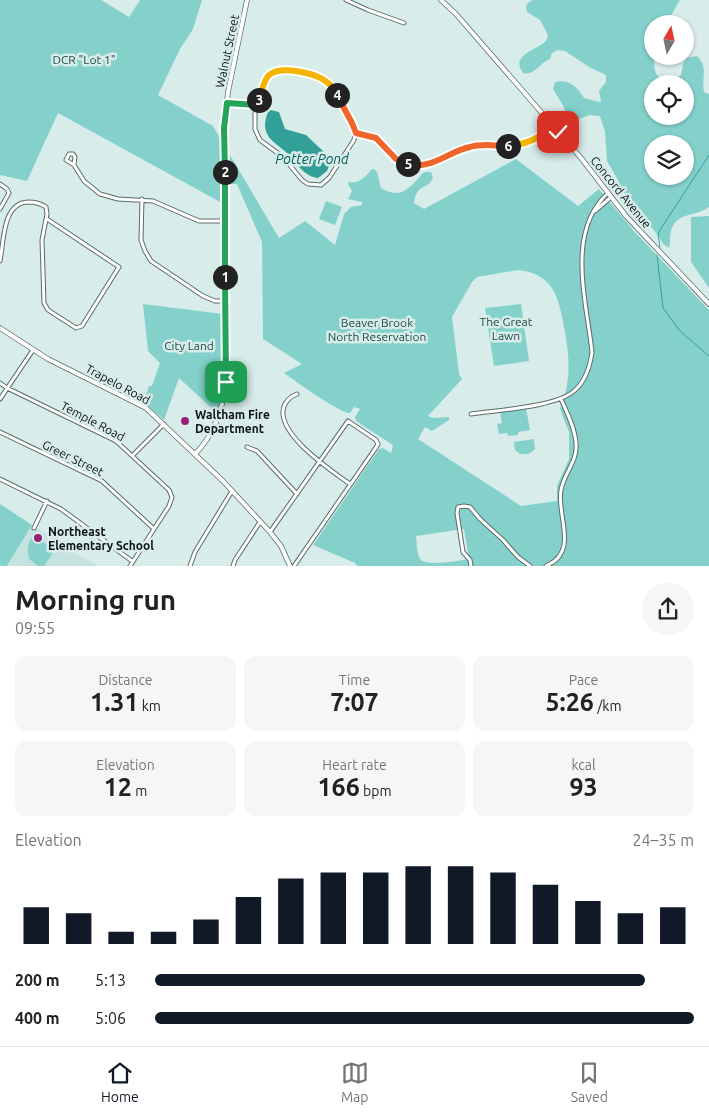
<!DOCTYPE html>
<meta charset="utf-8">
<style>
body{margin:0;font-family:Ubuntu,sans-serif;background:#f6f6f6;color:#222;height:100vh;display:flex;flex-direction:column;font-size:19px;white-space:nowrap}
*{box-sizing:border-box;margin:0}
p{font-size:16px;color:#767676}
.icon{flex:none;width:28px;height:28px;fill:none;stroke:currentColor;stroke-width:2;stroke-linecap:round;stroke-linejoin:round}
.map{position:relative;height:566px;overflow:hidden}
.panel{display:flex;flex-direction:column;background:#fff;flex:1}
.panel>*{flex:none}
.needle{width:32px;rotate:9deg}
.controls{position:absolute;left:644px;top:15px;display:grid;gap:10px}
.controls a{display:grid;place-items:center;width:50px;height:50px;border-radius:50%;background:#fff;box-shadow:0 1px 4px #0004;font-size:25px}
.pin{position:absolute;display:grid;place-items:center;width:42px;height:42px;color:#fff;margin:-21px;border-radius:10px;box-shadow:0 2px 8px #0006}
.km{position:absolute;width:25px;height:25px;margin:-12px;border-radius:50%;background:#222;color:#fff;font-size:14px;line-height:25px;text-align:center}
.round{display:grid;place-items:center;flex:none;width:52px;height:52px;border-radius:26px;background:#f6f6f6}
.headline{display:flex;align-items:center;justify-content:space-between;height:85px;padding:0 15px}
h1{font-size:28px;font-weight:600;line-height:38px}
.metrics{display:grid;grid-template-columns:repeat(3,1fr);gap:8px;height:85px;padding:5px 15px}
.metrics div{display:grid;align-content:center;border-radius:12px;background:#f6f6f6;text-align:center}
.metrics b{font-size:25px;font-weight:600}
.metrics small{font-size:14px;font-weight:400}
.metrics p{font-size:14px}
.chart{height:140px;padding:10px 15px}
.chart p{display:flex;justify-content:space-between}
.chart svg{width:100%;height:90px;margin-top:5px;stroke:#111827;stroke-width:6}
ul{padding:0 15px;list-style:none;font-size:16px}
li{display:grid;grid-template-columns:80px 60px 1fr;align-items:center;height:38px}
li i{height:12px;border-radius:6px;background:#111827}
.tabs{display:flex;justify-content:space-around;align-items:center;height:70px;border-top:1px solid #e0e0e0;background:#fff;font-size:14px;color:#767676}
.tabs a{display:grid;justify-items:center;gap:2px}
.tabs .active{color:#111827}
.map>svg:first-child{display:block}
.built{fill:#c4e2df}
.green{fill:#84d1cc;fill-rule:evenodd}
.water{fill:#339f99}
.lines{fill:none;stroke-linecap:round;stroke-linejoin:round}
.stream{stroke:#339f99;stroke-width:1}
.minor-casing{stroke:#5a6c6a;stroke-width:5}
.tertiary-casing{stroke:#5a6c6a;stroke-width:5.5}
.secondary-casing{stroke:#5a6c6a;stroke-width:5.5}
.minor{stroke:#fff;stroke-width:3}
.tertiary{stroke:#fff;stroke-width:4}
.secondary{stroke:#fff;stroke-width:4}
.split-1-casing{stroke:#fff;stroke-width:10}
.split-2-casing{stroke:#fff;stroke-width:10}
.split-3-casing{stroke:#fff;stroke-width:10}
.split-4-casing{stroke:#fff;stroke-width:10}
.split-5-casing{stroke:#fff;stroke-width:10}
.split-6-casing{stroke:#fff;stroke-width:10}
.split-7-casing{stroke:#fff;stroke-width:10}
.split-1{stroke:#22a559;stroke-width:6}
.split-2{stroke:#22a559;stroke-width:6}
.split-3{stroke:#22a559;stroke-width:6}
.split-4{stroke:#f5b400;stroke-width:6}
.split-5{stroke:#f0652b;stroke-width:6}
.split-6{stroke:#f0652b;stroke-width:6}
.split-7{stroke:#f5b400;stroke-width:6}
.poi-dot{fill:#961f7a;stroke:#d8ecea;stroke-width:2}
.labels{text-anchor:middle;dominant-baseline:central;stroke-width:5;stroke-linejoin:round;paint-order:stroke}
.street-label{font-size:12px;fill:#0c1312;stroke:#d8ecea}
.park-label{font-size:12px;fill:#1b4946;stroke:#d8ecea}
.poi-label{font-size:12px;font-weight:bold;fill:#0c1312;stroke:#d8ecea;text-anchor:start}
.water-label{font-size:14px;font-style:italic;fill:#03605c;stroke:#d8ecea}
</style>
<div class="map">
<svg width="709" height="566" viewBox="0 0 709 566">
<rect width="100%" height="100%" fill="#d8ecea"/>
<path class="built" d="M 32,525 L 65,547 L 98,566 L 8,566 Z"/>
<path class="green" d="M 0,0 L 101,0 L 129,17 L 140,0 L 202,0 L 193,29 L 180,49 L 158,95 L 213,126 L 221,140 L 222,203 L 58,113 L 27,181 L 0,175 Z
M 533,0 L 680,0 L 666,24 L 652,24 L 652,56 L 655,56 C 652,69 656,80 670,83 L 681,75 L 683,64 L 687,58 L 697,56 C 709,68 701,77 704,92 L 709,94 L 709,207 C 698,216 678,212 672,228 C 669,234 671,242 669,248 L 663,244 L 659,237 L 623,191 L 618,180 L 607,161 L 605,132 L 600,116 L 590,115 L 571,122 L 567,121 L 564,107 L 553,89 L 555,82 C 568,79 578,87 584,98 L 599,102 L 601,101 L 599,91 L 606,82 L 606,75 L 589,67 L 565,51 L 558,50 L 552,53 L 550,59 C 539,63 535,76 523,73 C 510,55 535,51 546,41 L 548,35 L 540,20 L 527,12 C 525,5 527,3 533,0 ZM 652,84 L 685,84 L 685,116 L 652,116 ZM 652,144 L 685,144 L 685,176 L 652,176 Z
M 227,150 L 279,238 L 305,221 L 335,245 L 344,214 L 351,207 L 362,205 L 362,202 L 348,199 L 352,191 L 348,184 L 349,182 C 360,184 365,177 372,169 L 374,169 L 377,172 L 381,188 C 402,201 411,186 424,172 L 431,172 L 433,178 C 427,191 417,182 414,203 L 424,209 L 516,159 L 578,206 L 599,189 L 633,230 L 709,310 L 709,566 L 357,566 L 355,563 L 313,545 L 379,449 L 383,448 L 391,453 L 393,445 L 356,421 L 355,417 L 360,409 L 354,407 L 350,413 C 341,414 295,381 284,373 L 302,364 L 263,339 L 262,242 L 237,184 L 228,184 ZM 518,270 C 556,274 559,301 565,332 C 570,362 571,381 560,409 L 569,432 L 569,459 L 557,486 L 557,501 L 521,506 L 418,439 L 425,427 L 432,431 L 449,420 L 449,417 L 433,418 L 428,416 L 462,379 L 459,374 L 452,317 L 472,282 L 477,277 ZM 464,529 L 469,559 C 458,561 429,566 421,560 C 416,554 417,543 416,536 Z
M 326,201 L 342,207 L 335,225 L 319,219 Z
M 709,216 L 709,288 L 691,262 L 691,217 Z
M 143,304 L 223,314 C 224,347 226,380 217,413 L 179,378 L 164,420 L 144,402 L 149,386 L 152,386 L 160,363 L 148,351 Z
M 521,304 L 529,361 L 494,366 L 485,308 Z
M 526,408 L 530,430 L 518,432 L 518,435 L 508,436 L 507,433 L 499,434 L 497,424 L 502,423 L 500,412 Z
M 534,439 L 535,449 C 530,454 526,455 520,454 L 515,450 L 514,442 Z
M 0,504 L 32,525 L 7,566 L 0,566 Z
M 33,536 L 52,548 L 52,554 L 44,566 L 38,566 L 29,559 C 27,551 27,543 33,536 Z"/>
<path class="water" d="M 271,110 L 279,112 L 285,129 L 306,135 L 323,151 L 328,158 L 329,166 L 327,171 L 318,178 C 303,176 298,164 288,154 C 278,144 265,140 265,124 C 266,118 266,113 271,110 Z"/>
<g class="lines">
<path class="stream" d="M 660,247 L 658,235 L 660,230 L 709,155
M 657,255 L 663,308 L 680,331 L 709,356"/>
<defs>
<path id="minor" d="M 346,0 L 368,10 L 404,23
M 227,103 L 257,105
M 355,133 C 354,124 334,88 327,82 C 313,71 283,66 268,76 L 255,113 L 255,129 L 260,140 L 283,157 L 302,180 L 308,184 L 321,185 L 329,178 L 354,140 L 355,133 L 376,138 L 397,159 L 405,164 L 424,166 L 468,147 L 481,144 L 514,146 L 534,139 L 554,127
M 74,165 L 75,157 L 73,154 L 69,154 L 66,160 L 74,165 L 84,181 L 100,194 L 118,199 L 153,201 L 199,221 L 225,221
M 0,184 L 7,189 L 9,193 L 0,209
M 142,199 L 141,240 L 145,251 L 151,261 L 203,296 L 215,301 L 226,301
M 595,211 L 611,197
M 0,261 C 4,242 2,203 28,202 C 34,202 40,203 46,207 L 47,214 L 42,240 L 44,303 L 48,310 L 76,328 L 82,326 L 119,267 L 47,219
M 0,383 L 7,388 L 116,441 L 169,490 L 172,497 L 169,506 L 130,566
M 297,394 C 291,396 288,399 285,404 C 271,431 332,471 350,484
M 0,399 L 33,350
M 471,414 C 497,410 556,407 574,391 C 586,381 590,367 592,352 C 587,303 565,232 608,193
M 0,432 L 102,481 L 154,529
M 247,447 L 257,451 L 297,494
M 133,455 L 164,424
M 0,479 L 61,509 L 132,561
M 34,528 L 47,501
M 270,532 L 348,421 L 376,440 L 378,444 L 375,449 L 294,566
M 190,566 L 195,552 L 232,491
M 233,566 L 235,560 L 260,522
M 471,566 L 470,560 L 463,552 L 457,513 L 458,507 L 464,506 L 470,507 L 480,519 L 503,540 L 518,557 L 530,566
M 546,566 C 580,552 556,515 561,490 C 564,473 578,461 576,443 C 575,428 567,413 561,399"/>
<path id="tertiary" d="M 195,454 C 214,435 223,408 226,382 L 225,119 L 228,92 L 247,0"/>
<path id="secondary" d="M 441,0 L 456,14 L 581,158 L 626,216 L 709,304
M 0,328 L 48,359 L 146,408 L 223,481 L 270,532 L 281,546 L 290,566"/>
</defs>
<use href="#minor" class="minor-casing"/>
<use href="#tertiary" class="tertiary-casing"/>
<use href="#secondary" class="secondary-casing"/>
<use href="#minor" class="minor"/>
<use href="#tertiary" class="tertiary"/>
<use href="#secondary" class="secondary"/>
</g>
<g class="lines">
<defs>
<path id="split-1" d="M 225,277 L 226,382"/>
<path id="split-2" d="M 225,172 L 225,277"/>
<path id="split-3" d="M 225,172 L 224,128 L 227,103 L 257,105 L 259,100"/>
<path id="split-4" d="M 259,100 C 262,92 263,81 269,75 C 281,65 317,73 328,83 C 332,86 335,91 337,95"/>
<path id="split-5" d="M 337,95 L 352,123 L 356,133 L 376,138 L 396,159 L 408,164"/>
<path id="split-6" d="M 408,164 C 432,170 447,152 470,147 C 483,143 495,146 508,146"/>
<path id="split-7" d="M 508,146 C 524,145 541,137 554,127 L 558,132"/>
</defs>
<use href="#split-1" class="split-1-casing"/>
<use href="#split-2" class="split-2-casing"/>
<use href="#split-3" class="split-3-casing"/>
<use href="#split-4" class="split-4-casing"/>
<use href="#split-5" class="split-5-casing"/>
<use href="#split-6" class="split-6-casing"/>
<use href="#split-7" class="split-7-casing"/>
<use href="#split-1" class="split-1"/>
<use href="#split-2" class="split-2"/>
<use href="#split-3" class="split-3"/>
<use href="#split-4" class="split-4"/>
<use href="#split-5" class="split-5"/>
<use href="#split-6" class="split-6"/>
<use href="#split-7" class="split-7"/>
</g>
<g class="poi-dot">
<circle cx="185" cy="421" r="5"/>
<circle cx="38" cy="538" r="5"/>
</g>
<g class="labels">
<g class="street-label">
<text transform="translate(227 51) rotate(-78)">Walnut Street</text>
<text transform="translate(621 192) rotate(51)">Concord Avenue</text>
<text transform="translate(118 384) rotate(28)">Trapelo Road</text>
<text transform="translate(93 421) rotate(28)">Temple Road</text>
<text transform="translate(73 458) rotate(26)">Greer Street</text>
</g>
<g class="park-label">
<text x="84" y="59">DCR "Lot 1"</text>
<text x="506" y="321">The Great<tspan x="506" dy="14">Lawn</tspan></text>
<text x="377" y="322">Beaver Brook<tspan x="377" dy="14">North Reservation</tspan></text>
<text x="189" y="345">City Land</text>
</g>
<g class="poi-label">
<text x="195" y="414">Waltham Fire<tspan x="195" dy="14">Department</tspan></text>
<text x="48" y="531">Northeast<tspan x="48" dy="14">Elementary School</tspan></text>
</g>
<g class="water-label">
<text x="312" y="159">Potter Pond</text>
</g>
</g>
</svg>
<div class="controls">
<a><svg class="needle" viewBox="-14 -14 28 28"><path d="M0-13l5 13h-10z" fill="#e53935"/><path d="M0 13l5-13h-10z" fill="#767676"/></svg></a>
<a><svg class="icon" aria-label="locate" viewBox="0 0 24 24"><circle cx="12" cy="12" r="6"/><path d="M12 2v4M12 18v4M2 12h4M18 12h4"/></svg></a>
<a><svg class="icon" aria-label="layers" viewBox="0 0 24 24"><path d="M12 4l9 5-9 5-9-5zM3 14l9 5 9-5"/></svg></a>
</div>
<div class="pin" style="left:226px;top:382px;background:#1e9e55"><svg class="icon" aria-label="arrive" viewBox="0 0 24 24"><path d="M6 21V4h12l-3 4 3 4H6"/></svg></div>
<div class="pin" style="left:558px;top:132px;background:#d93025"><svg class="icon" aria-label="check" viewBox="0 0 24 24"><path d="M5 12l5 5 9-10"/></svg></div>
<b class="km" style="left:225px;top:277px">1</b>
<b class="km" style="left:225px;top:172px">2</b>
<b class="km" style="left:259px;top:100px">3</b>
<b class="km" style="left:337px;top:95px">4</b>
<b class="km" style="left:408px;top:164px">5</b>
<b class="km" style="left:508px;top:146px">6</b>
</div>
<section class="panel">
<div class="headline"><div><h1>Morning run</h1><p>09:55</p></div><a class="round"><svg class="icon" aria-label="share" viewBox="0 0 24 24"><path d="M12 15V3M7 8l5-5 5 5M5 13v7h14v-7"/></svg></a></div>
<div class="metrics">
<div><p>Distance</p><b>1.31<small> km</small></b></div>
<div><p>Time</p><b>7:07</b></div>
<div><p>Pace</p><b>5:26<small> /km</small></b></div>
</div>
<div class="metrics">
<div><p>Elevation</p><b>12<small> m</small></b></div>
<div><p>Heart rate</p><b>166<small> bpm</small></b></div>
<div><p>kcal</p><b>93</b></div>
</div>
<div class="chart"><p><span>Elevation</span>24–35 m</p>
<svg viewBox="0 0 160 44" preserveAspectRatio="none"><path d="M5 44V26M15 44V29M25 44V38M35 44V38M45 44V32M55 44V21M65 44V12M75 44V9M85 44V9M95 44V6M105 44V6M115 44V9M125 44V15M135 44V23M145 44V29M155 44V26"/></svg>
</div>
<ul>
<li><b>200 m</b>5:13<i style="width:91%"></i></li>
<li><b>400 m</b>5:06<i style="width:100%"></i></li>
</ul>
</section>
<nav class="tabs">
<a class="active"><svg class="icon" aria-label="home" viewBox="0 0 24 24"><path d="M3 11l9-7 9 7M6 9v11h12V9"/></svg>Home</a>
<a><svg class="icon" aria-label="map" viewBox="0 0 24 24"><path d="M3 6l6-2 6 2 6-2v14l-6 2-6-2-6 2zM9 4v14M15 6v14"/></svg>Map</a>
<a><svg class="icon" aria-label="saved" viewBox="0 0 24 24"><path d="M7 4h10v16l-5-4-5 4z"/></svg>Saved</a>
</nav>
